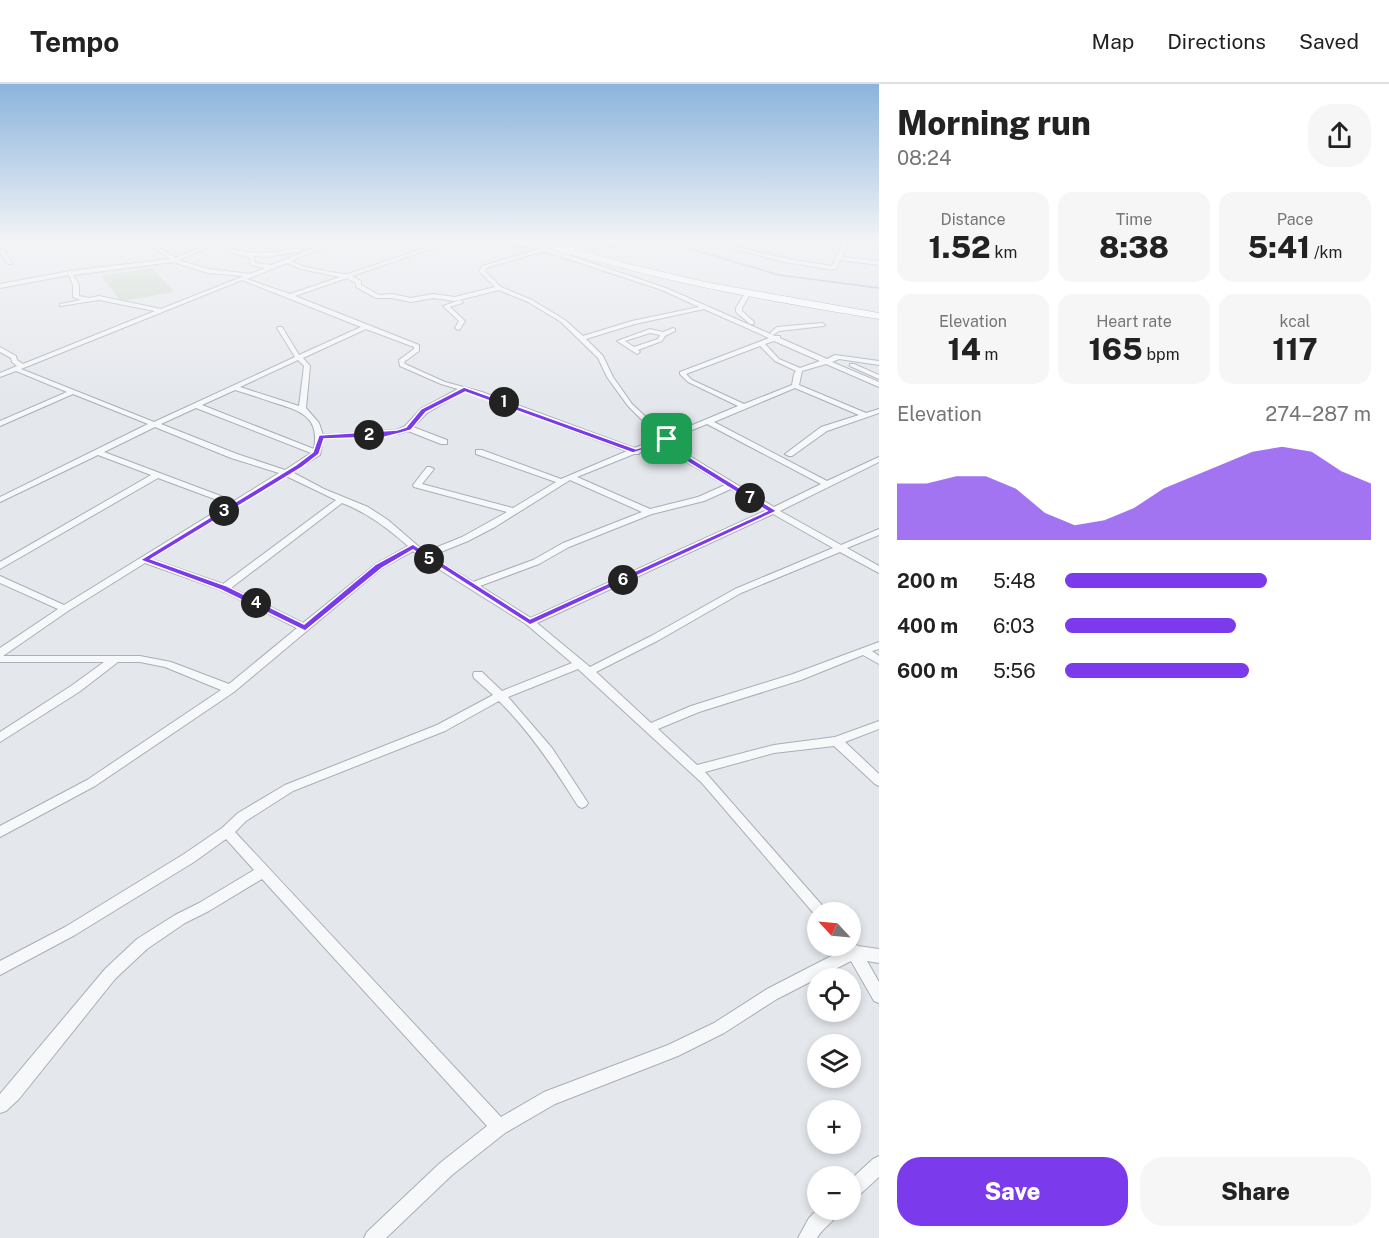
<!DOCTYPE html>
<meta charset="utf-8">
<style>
body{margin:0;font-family:"Public Sans",sans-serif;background:#f6f6f6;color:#222;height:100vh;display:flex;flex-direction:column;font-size:22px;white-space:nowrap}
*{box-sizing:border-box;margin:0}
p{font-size:20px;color:#767676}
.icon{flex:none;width:33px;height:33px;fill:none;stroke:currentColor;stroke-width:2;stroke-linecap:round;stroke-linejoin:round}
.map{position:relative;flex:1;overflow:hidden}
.details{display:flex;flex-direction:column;background:#fff;width:510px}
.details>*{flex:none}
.needle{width:39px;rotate:296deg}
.controls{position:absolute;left:807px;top:818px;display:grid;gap:12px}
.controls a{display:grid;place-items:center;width:54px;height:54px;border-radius:50%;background:#fff;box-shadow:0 3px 9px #0003;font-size:30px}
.pin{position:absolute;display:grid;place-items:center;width:51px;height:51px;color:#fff;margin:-26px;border-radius:12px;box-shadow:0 3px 9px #0006}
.km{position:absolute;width:30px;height:30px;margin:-15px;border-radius:50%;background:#222;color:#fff;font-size:16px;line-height:30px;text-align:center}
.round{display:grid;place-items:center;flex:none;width:63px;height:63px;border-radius:24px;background:#f6f6f6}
.headline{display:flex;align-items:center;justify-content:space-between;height:102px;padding:0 18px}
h1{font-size:33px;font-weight:800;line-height:45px}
.metrics{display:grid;grid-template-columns:repeat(3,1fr);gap:9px;height:102px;padding:6px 18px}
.metrics div{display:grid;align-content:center;border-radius:15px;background:#f6f6f6;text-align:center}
.metrics b{font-size:30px;font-weight:800}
.metrics small{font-size:16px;font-weight:400}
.metrics p{font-size:16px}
.chart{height:168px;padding:12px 18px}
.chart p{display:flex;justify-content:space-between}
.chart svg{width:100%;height:108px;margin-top:6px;fill:#7c3aed;opacity:.7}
.action{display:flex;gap:12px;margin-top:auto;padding:12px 18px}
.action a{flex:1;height:69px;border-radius:24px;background:#7c3aed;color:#fff;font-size:24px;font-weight:800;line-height:69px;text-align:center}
.action a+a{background:#f6f6f6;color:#222}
ul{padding:0 18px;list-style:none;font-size:20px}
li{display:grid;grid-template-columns:96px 72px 1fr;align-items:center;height:45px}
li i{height:15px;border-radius:8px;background:#7c3aed}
header{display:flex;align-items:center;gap:36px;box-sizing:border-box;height:84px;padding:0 30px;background:#fff;border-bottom:2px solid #e0e0e0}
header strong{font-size:28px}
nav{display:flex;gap:33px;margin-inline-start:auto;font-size:21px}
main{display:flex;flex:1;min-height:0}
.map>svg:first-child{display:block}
.green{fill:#c9d6c5}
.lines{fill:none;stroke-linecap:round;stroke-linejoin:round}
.stream{stroke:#9fb4cc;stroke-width:1.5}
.street-casing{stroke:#a9aeb7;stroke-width:2}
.highway-casing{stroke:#8b94a3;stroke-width:1}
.street{fill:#f7f8fa;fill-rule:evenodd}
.highway{fill:#fff;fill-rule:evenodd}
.route{fill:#7c3aed;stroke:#fff;stroke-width:1.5;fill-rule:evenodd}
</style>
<header>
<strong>Tempo</strong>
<nav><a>Map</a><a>Directions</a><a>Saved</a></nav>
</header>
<main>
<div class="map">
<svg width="879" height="1154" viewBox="0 0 879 1154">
<rect width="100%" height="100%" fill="#e4e7ec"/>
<path class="green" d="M 152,184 L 174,208 L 121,217 L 101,192 Z"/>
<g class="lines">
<path class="stream" d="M 679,158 L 691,165 L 779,191 L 879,204"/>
<defs>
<path id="street" d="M 0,158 L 4,158 L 6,163 L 4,166 L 12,180 L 8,180 L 0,168 L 1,163 Z
M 128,158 C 149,158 157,161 175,174 L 214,158 L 221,158 L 178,176 L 209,185 L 250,190 L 265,184 L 251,181 L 250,174 L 228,167 L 226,158 L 230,158 L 232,165 C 254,172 276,168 298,165 L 271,158 L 280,158 L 303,164 L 301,167 L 268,173 L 254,172 L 255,179 L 271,181 L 329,158 L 336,158 L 291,177 L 304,183 L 343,190 L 348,190 L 443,158 L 450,158 L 352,192 L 361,197 L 361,201 L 379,211 L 392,210 L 411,214 L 433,210 L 455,213 L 495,203 L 479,187 L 482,182 L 539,165 C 518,159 493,166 471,158 L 523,161 L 518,158 L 526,158 L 544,164 L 555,161 L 557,163 L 550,165 L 666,204 L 775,252 L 780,252 L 780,254 L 827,275 L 835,271 L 879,277 L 879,281 L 839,275 L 832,278 L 879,298 L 879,303 L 826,280 L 802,287 L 799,301 L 866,329 L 879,325 L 879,329 L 827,347 L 792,372 L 789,372 L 785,370 L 821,343 L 859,331 L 795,304 L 714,338 L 827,397 L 879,373 L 879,378 L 780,427 L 841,461 L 879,445 L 879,451 L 847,464 L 879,482 L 879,489 L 840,468 L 741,509 L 659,556 L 596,588 L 651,639 L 691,622 L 793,590 L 879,558 L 879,565 L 872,567 L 879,572 L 879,580 L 863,571 L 801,596 L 699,628 L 658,645 L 697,681 L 774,661 L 835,653 L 879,637 L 879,645 L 845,658 L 879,690 L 879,702 L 875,700 L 834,662 L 774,669 L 705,688 L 828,828 L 818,828 L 818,833 L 816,832 L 702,699 L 578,585 L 508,613 L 552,664 L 586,716 L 588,719 L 586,722 L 582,724 L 578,722 C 555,685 530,648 499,617 L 445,647 L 293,707 L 246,737 L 235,748 L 501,1033 L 544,1008 L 668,961 L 714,939 L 767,905 L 843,866 L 841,861 L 850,861 L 850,856 L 858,862 L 879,865 L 879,879 L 867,877 L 879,898 L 879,919 L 874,917 L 851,877 L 777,915 L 724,949 L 678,972 L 555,1020 L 505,1049 L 452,1091 L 386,1154 L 364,1154 L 367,1148 L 440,1079 L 487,1042 L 262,795 L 209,827 L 185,839 L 147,865 L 115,895 L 19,1015 L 6,1027 L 0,1029 L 0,1010 L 105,885 L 137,855 L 175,831 L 199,819 L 254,786 L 226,755 L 194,778 L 75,851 L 0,891 L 0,877 L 65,843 L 184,770 L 222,744 L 238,729 L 285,701 L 437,641 L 493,611 L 474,594 L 473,591 L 474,588 L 482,588 L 502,607 L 572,579 L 526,540 L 421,474 L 413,467 L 382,484 L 234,608 L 95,702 L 0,753 L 0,742 L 87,696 L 221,606 L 165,583 L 140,578 L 118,578 L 79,608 L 0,658 L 0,648 L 71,602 L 104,578 L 0,578 L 0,564 L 58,525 L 0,499 L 0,492 L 64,521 L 228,420 L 158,394 L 0,485 L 0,478 L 151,391 L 98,371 L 0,418 L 0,413 L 148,340 L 73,310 L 0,342 L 0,337 L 67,308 L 16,287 L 0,293 L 0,289 L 17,282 L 12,278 L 11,274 L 0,268 L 0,263 L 16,272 L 17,276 L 23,280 L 155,227 L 99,216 L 60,222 L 60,220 L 81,216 L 73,213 L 73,201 L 69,191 L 0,204 L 0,200 L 70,187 L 170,175 L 154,164 ZM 544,167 L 662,206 L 699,223 L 632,237 L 583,252 L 565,236 L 532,216 L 501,203 L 485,187 L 486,184 ZM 173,178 L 208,189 L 244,192 L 161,225 L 99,212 L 89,214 L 79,212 L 79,201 L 73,191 ZM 287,179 L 301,185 L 340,193 L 290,210 L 247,195 ZM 347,194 L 356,199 L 356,203 L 376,214 L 392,214 L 411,218 L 433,214 L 455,217 L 499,206 L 528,218 L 561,238 L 598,274 L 607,293 L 628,322 L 660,354 L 634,364 L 482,308 L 445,298 L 405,280 L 404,278 L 419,267 L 419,261 L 295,212 ZM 242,196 L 361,243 L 299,271 L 282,243 L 278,243 L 277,244 L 295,273 L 154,338 L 21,285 ZM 704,225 L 769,254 L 680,288 L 680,290 L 688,298 L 738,322 L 666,352 L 632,320 L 613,293 L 603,272 L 586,255 L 635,240 ZM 366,245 L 414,263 L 414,265 L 399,276 L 400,282 L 441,300 L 458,305 L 421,325 L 405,342 L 397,346 L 323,351 L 319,339 L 306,324 L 310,282 L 303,274 ZM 774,257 L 820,277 L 800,284 L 779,275 L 765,260 ZM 760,262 L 775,277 L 796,287 L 794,290 L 792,301 L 744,320 L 692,296 L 686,290 ZM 298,276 L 304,282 L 299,322 L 240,303 ZM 235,306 C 248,310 261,314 275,319 C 301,327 320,333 314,365 L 202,321 ZM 465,307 L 627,367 L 561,395 L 482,366 L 476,366 L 476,370 L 556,398 L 513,424 L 422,400 L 434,385 L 430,383 L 427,383 L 413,401 L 414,403 L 507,428 L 462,453 L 425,468 L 388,436 L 368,423 L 324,405 L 292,388 L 320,371 L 323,355 L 398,350 L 408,347 L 441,360 L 447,360 L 447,356 L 413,343 L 427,329 ZM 196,324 L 311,369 L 285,386 L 237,370 L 161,340 ZM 707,340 L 821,400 L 774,423 L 686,370 L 670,355 ZM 155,343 L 231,374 L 279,389 L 234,417 L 104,368 ZM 664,358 L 680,374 L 725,401 L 698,413 L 650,425 L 577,393 L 634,370 L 639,370 L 640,368 ZM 286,392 L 336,416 L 223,500 L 151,475 ZM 570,396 L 642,428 L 563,459 L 533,476 L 473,498 L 431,472 L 468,457 L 495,443 ZM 731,405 L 767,426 L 531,534 L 480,502 L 539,480 L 569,463 L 652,430 L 704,417 ZM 342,419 C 368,429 387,444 408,462 L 376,480 L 303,539 L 231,504 ZM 773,430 L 833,464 L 735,505 L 651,552 L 590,583 L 537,539 ZM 145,479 L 221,506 L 297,544 L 229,600 L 171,578 L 140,572 L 3,572 L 68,527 Z
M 575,158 L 582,158 L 561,165 L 559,164 Z
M 606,158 L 611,158 L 614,162 L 610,163 Z
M 704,158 L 713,158 L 789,175 L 832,182 L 844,158 L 848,158 L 842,173 L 879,177 L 879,181 L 840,176 L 837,184 L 834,186 L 789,179 Z
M 745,209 L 750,210 L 742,224 L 742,227 L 754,238 L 754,240 L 750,240 L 736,228 L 736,224 Z
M 460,216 L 463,218 L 462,219 L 450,223 L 465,237 L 460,245 L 458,246 L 455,244 L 459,237 L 443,222 Z
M 822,239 L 825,241 L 824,242 L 779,247 L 773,251 L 770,249 L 777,243 Z
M 673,244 L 675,245 L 675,247 L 665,252 L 662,257 L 638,266 L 640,268 L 637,270 L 617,257 L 650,245 L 663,248 ZM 650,249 L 660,251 L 658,255 L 634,263 L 625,257 Z
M 850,280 L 854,280 L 879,291 L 879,295 L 850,282 Z
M 879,1072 L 879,1093 L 856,1114 L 850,1117 L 850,1096 L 873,1075 Z
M 818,1125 L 841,1125 C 836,1137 823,1143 817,1154 L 798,1154 L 809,1134 Z"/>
<path id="highway" d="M 539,158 L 553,158 L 628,180 L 710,199 L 879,229 L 879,235 C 787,220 694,204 604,179 C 586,174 553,169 539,158 Z"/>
</defs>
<use href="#street" class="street-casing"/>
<use href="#highway" class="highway-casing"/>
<use href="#street" class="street"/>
<use href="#highway" class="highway"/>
</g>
<linearGradient id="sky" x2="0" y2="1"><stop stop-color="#8bb4dd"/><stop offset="0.49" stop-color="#f3f4f6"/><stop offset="1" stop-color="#f3f4f6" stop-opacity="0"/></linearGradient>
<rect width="879" height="320" fill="url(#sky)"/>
<path class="route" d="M 464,303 L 636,365 L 670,354 L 686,371 L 777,427 L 530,541 L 413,466 L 382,484 L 305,547 L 221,506 L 140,476 L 296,381 L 313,368 L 319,351 L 397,346 L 406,343 L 421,325 ZM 465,308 L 633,369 L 666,358 L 681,374 L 767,427 L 530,535 L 413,460 L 376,480 L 304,540 L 227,502 L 151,475 L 301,384 L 319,370 L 324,355 L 385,353 L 401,349 L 411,346 L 426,328 Z"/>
</svg>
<div class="controls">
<a><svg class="needle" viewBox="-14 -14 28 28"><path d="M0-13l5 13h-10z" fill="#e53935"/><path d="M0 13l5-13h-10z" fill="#767676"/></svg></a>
<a><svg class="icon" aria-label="locate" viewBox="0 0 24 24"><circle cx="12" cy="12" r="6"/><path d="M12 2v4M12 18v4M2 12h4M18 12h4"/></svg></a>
<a><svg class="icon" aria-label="layers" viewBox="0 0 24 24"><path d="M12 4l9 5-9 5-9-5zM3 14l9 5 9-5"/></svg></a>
<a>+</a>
<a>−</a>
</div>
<div class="pin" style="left:667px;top:355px;background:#1e9e55"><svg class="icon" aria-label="arrive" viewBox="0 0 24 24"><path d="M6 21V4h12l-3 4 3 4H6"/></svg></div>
<b class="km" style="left:504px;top:318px">1</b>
<b class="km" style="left:369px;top:351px">2</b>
<b class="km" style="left:224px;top:427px">3</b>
<b class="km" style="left:256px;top:519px">4</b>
<b class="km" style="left:429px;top:475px">5</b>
<b class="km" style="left:623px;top:496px">6</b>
<b class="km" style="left:750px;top:414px">7</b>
</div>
<section class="details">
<div class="headline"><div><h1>Morning run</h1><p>08:24</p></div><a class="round"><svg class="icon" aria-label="share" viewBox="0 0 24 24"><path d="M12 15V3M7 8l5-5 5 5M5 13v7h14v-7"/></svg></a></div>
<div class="metrics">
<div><p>Distance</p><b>1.52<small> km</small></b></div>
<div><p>Time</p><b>8:38</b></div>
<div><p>Pace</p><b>5:41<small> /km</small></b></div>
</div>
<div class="metrics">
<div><p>Elevation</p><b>14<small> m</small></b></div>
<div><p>Heart rate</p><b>165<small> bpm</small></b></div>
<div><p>kcal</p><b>117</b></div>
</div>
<div class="chart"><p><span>Elevation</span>274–287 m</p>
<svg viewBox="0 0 160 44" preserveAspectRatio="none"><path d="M0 44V21L10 21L20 18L30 18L40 23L50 33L60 38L70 36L80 31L90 23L100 18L110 13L120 8L130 6L140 8L150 16L160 21V44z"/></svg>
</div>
<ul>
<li><b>200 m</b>5:48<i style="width:66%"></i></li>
<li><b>400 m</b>6:03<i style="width:56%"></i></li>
<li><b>600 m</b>5:56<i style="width:60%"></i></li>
</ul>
<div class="action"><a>Save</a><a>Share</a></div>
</section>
</main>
